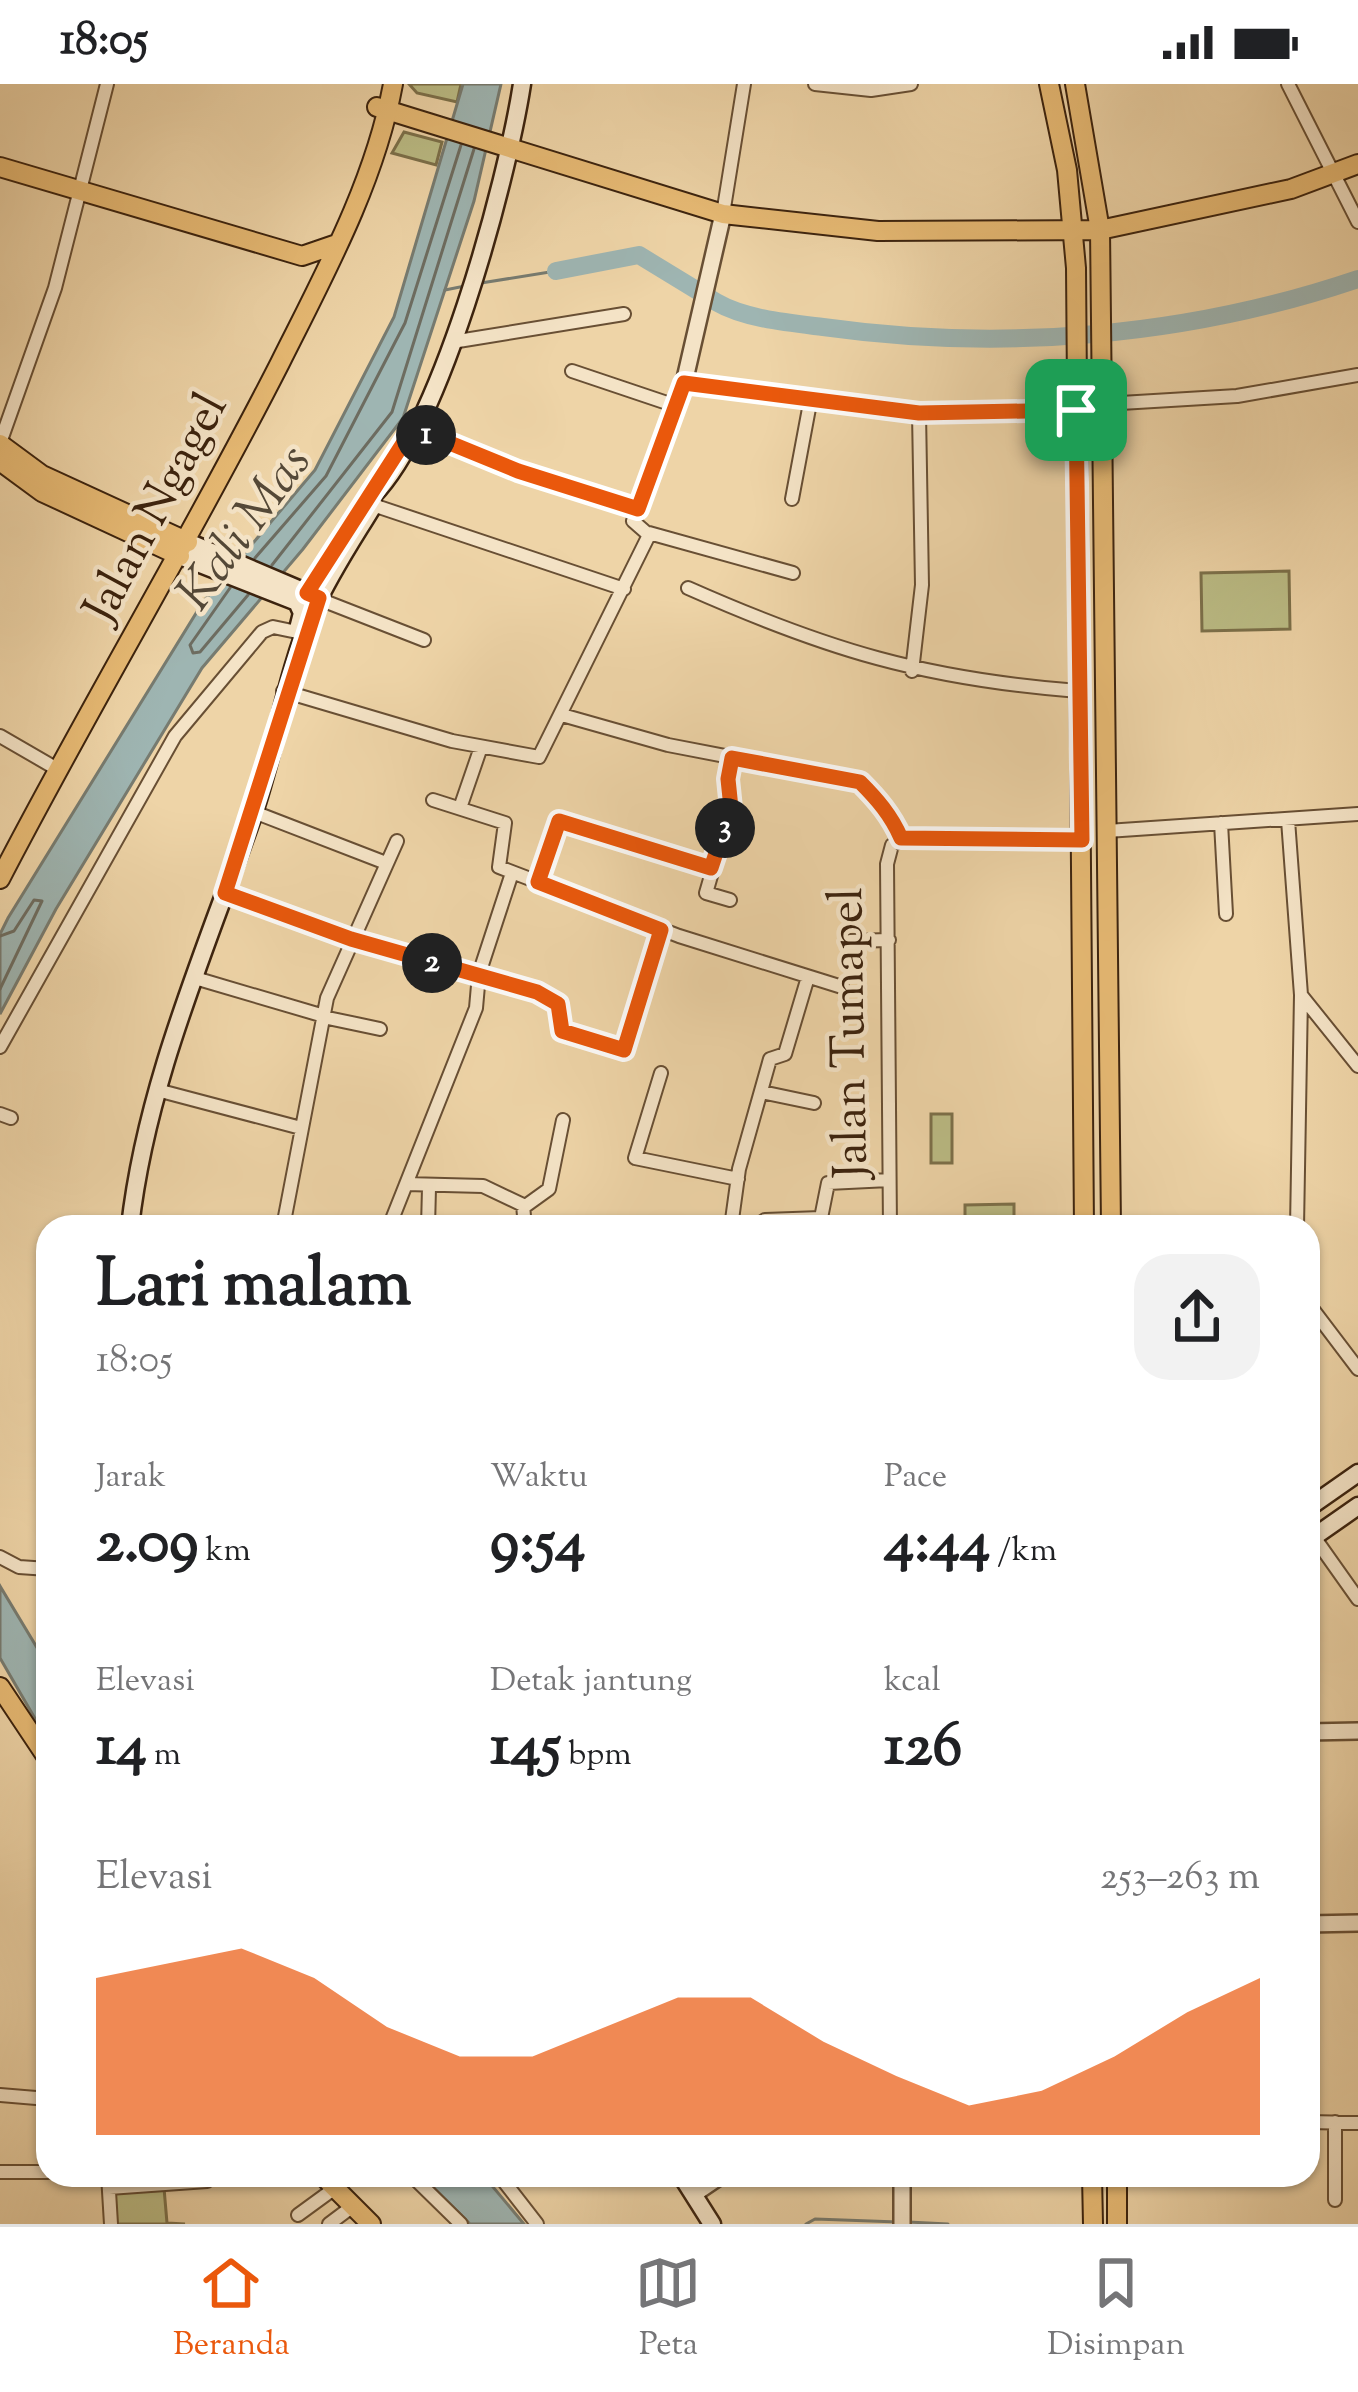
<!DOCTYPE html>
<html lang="id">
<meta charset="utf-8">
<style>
body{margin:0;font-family:"Sorts Mill Goudy",serif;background:#f2f2f2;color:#202124;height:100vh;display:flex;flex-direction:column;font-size:45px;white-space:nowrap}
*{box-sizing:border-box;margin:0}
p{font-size:39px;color:#757577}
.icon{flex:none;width:66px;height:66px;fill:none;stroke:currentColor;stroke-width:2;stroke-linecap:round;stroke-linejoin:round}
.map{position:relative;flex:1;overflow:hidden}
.panel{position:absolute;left:36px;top:1131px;width:1284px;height:972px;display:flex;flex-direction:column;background:#fff;border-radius:36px;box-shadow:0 3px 9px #0004}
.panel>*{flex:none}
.pin{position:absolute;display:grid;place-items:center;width:102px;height:102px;color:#fff;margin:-51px;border-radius:24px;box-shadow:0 6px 18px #0006}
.km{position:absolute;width:60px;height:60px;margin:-30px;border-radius:50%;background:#222;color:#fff;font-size:33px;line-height:60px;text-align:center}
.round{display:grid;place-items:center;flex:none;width:126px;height:126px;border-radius:36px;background:#f2f2f2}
.headline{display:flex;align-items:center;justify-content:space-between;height:204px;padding:0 60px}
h1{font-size:66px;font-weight:800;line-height:90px}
.stats{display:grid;grid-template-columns:repeat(3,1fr);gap:18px;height:204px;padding:12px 60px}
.stats div{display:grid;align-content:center}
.stats b{font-size:60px;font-weight:800}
.stats small{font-size:33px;font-weight:400}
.stats p{font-size:33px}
.chart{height:336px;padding:24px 60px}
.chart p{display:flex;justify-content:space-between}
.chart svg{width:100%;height:216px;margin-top:12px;fill:#ea580c;opacity:.7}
.status{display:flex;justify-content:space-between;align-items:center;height:84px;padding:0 60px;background:#fff;direction:ltr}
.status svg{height:33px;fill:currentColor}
.menu{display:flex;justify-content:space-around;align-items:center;height:168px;border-top:3px solid #e0e0e0;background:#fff;font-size:33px;color:#757577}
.menu a{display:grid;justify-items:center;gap:6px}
.menu .current{color:#ea580c}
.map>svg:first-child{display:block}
.green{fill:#bbbc85;stroke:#7c704a;stroke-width:3}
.water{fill:#9eb5b2;stroke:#777b70;stroke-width:3}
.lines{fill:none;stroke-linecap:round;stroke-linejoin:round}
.shore{stroke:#6d6c60;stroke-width:3}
.stream{stroke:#777b70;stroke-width:3}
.river{stroke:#9eb5b2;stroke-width:18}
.minor-casing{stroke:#684f34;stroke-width:16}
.tertiary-casing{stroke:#684f34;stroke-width:20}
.secondary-casing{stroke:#3c230e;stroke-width:21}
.primary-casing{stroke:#3c230e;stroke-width:22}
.trunk-casing{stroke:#3c230e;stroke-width:22}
.minor{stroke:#f4e3c6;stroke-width:12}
.tertiary{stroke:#f4e3c6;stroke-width:15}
.secondary{stroke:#f4e3c6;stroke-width:16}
.primary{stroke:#e7ba74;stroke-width:18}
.trunk{stroke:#e7ba74;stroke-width:18}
.route-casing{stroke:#fff;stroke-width:24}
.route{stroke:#ea580c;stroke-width:15}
.labels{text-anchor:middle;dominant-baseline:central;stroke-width:9;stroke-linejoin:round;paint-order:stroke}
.street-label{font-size:48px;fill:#3c230e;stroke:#f4e3c6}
.water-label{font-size:51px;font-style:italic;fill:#544837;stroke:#f4e3c6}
</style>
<div class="status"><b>18:05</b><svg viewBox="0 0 49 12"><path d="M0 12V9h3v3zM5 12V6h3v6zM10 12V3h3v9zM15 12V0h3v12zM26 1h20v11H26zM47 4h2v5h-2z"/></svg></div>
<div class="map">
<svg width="1358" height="2140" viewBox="0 0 1358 2140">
<rect width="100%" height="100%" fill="#eed4a7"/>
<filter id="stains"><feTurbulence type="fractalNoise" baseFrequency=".00167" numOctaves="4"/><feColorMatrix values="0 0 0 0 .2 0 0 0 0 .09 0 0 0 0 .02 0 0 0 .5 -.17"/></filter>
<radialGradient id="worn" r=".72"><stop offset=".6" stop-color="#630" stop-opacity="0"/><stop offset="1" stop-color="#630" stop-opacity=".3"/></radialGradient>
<path class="green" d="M 409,0 L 461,0 L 457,18 L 417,9 Z
M 404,48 L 442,58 L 436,81 L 392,69 Z
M 1289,487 L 1290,545 L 1202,547 L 1201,489 Z
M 931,1030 L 952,1030 L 952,1079 L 931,1079 Z
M 1014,1120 L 1014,1136 L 965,1137 L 965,1121 Z
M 164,2104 L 167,2139 L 185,2140 L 112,2140 L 112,2106 Z"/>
<path class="water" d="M 463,0 L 501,0 L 474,117 L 403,334 L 303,465 L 202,584 L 56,825 L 0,930 L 0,850 L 8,834 L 203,518 L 315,386 L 394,233 Z
M 0,1502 L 48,1582 L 48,1657 L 0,1574 Z
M 421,2091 L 483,2091 L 524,2140 L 470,2140 Z"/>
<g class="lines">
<path class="shore" d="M 255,474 L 326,392 L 405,239 L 461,61
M 272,481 L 392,328 L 474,65
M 230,504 L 190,561 L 193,569 L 200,568 L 248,511
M 0,852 L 14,847 L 34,816 L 42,817 L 0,905"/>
<path class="stream" d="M 481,199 L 556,187
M 445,206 L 465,202
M 908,2138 L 948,2140
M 806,2140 L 815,2135 L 898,2138"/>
<path class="river" d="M 556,187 L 639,171 C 665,187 691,203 716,218 C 745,235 790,239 823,243 C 1002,268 1187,253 1358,195"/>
<defs>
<path id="minor" d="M 815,0 L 871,6 L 911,0
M 1288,0 L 1358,138
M 723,130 L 744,0
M 452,258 L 624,230
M 572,287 L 676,322
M 1104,320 L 1237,312 L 1358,291
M 413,344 L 518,387 L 638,425
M 0,359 L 55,204 L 107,0
M 792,415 L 810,319
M 370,420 L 624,505
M 649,449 L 793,489
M 688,504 C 828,566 924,595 1078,607
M 319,515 L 424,556
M 912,587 L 922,501 L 919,329
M 283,607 L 452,657 L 539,673 L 649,451 L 633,437 L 684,299
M 562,631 L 668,661 L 860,698 C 877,714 891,731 901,754
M 0,652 L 57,685
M 433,716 L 505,739 L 499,783 L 679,852 L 842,903
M 460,724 L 481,663
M 254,728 L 386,779
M 1288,736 L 1301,911 L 1297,1143
M 1221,739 L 1226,830
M 1107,747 L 1358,730
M 538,798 L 562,736 L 711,784
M 225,809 L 351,855 L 537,908 L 558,919 L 562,947 L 624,966 L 661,846
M 730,816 L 706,809 L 731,723 L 727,699 L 732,674
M 850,857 L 889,856
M 195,894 L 324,932
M 1301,911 L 1358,982
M 323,933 L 380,945
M 0,963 L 175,652 L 262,548 L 273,543 L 297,548
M 661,989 L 635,1074 L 738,1095
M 157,1006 L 301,1044
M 762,1008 L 814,1019
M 0,1030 L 11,1034
M 406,1100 L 483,1102 L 523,1121 L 525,1143
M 524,1123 L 549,1105 L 563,1036
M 283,1143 L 327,914 L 397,757
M 389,1143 L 476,924 L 479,890 L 512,789
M 428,1143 L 429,1104
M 731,1143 L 739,1085 L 770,975 L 785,970 L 808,893
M 755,1143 L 765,1136 L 821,1134 L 828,1099 L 889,1096
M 890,1143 L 887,780 L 892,761 L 907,753 L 1082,756
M 1308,1219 L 1358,1285
M 1314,1453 L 1358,1515
M 0,1473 L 19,1483 L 48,1485
M 0,2011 L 48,2015
M 1308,2038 L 1358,2039
M 0,2088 L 48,2088
M 108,2091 L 111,2140
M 411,2091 L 461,2140
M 499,2091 L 537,2140
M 109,2104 L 207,2097 L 207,2091
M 1335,2116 L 1335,2038
M 298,2131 L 335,2104
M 329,2140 L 353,2122"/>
<path id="tertiary" d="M 723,130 L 684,299 L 919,329 L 1076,326
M 1308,1648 L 1358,1647
M 1308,1840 L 1358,1839
M 902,2091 L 902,2140
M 694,2110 L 722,2091"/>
<path id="secondary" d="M 367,417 C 439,353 507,97 522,0
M 188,458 L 303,507
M 180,472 L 297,518 L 302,529 L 298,545
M 307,509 L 340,458
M 130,1143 C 146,1000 205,868 252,734 C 276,665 285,592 314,525 C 330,489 353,455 373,422 L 372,413
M 1308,1424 L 1358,1389
M 1308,1457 L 1358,1422
M 681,2091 L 712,2140"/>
<path id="primary" d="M 1049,0 L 1067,86 L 1076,184 L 1084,1143
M 1075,0 L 1100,146 L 1111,1143
M 377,23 L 723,130 L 878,147 L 1100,146 L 1291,105 L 1358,80
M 1092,2091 L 1093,2140
M 1117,2091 L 1117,2140"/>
<path id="trunk" d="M 0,83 L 302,172 L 337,160
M 0,360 L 42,391 L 188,458
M 0,377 L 42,408 L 180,472
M 0,795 C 90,621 191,454 280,279 C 324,191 375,98 393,0
M 0,1603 L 48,1675
M 322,2091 L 371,2140"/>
</defs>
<use href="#minor" class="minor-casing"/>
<use href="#tertiary" class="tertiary-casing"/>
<use href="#secondary" class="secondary-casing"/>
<use href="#primary" class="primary-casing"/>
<use href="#trunk" class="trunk-casing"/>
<use href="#minor" class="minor"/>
<use href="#tertiary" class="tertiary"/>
<use href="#secondary" class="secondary"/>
<use href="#primary" class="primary"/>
<use href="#trunk" class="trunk"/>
</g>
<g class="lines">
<defs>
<path id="route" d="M 684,299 L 919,329 L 1076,326 L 1082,756 L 901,754 C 891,731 877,715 860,698 L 732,674 L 728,695 L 731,724 L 711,784 L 559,737 L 538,798 L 661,846 L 624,966 L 562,947 L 558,920 L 537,908 L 351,855 L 225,809 L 319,514 L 307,509 L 413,344 L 518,387 L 638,425 Z"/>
</defs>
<use href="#route" class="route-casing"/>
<use href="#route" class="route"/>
</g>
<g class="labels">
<g class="street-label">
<text transform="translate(158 425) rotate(-62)">Jalan Ngagel</text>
<text transform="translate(852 949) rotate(-91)">Jalan Tumapel</text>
</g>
<g class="water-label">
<text transform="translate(246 445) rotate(-54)">Kali Mas</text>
</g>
</g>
<rect width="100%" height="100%" filter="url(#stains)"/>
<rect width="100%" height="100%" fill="url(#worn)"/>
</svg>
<div class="pin" style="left:1076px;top:326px;background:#1e9e55"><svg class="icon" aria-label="arrive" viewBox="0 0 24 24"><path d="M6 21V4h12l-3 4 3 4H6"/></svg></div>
<b class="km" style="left:426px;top:351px">1</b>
<b class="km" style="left:432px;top:879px">2</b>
<b class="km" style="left:725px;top:744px">3</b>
<section class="panel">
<div class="headline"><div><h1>Lari malam</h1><p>18:05</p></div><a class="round"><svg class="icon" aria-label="share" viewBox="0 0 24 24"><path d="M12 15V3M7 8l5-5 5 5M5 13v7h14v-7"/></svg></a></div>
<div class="stats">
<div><p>Jarak</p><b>2.09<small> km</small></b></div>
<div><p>Waktu</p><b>9:54</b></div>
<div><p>Pace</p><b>4:44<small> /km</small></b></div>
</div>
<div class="stats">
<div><p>Elevasi</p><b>14<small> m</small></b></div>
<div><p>Detak jantung</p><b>145<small> bpm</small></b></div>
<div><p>kcal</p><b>126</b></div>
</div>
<div class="chart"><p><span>Elevasi</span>253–263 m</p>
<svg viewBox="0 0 160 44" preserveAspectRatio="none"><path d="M0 44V12L10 9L20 6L30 12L40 22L50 28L60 28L70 22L80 16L90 16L100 25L110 32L120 38L130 35L140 28L150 19L160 12V44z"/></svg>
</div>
</section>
</div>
<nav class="menu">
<a class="current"><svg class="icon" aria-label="home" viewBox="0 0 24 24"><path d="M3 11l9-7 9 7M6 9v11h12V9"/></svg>Beranda</a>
<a><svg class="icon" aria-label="map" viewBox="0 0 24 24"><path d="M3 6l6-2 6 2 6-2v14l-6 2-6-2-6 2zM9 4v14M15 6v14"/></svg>Peta</a>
<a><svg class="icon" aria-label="saved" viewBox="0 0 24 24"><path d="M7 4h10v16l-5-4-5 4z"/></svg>Disimpan</a>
</nav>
